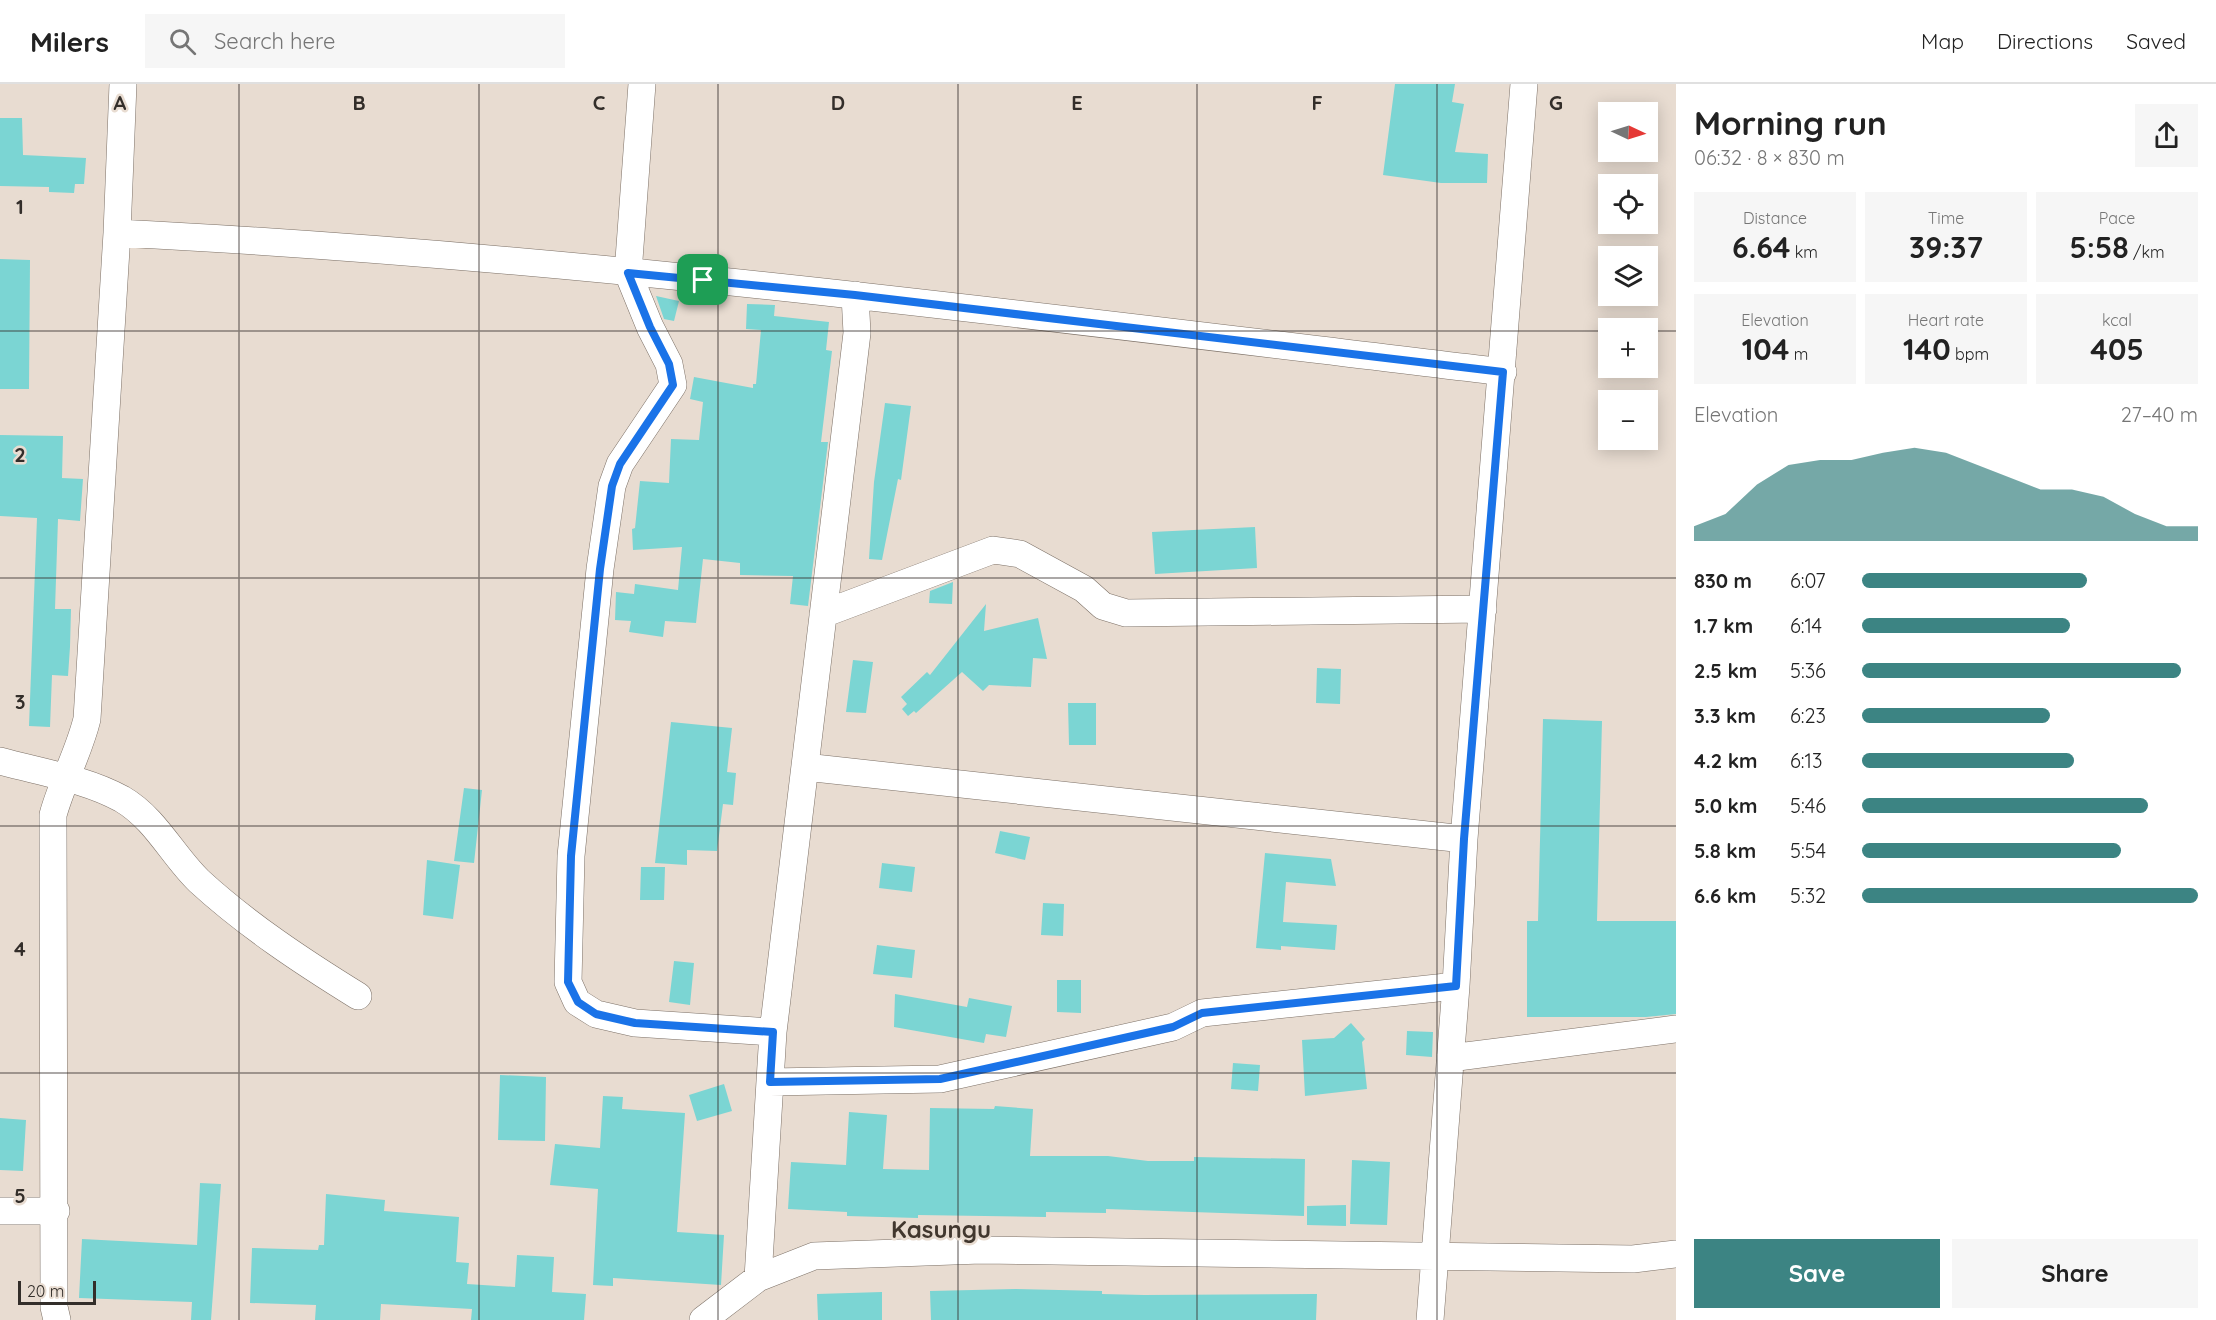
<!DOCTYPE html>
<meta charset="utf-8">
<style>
body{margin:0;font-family:Quicksand,sans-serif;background:#f6f6f6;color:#222;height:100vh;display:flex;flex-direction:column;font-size:22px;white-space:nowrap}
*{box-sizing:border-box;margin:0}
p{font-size:20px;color:#767676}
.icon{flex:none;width:33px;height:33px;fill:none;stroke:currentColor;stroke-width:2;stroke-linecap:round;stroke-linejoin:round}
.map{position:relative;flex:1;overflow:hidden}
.details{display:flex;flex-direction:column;background:#fff;width:540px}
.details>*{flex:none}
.needle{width:39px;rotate:94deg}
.fabs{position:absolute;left:1598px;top:18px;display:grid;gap:12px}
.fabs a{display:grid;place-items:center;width:60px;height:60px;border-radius:0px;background:#fff;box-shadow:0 3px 15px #0003;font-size:30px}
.scale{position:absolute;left:18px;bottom:15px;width:78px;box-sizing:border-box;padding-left:6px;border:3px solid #332e2a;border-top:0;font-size:16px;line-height:21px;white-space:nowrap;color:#332e2a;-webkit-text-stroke:4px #e8dcd1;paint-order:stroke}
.pin{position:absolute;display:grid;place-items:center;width:51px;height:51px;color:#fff;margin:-26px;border-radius:12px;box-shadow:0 3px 9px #0006}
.round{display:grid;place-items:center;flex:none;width:63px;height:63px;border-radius:0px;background:#f6f6f6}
.head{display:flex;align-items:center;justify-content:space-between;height:102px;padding:0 18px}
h1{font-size:33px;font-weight:800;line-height:45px}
.metrics{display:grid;grid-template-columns:repeat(3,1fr);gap:9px;height:102px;padding:6px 18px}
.metrics div{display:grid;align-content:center;border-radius:0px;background:#f6f6f6;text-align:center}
.metrics b{font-size:30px;font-weight:800}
.metrics small{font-size:16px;font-weight:400}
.metrics p{font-size:16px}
.chart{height:168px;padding:12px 18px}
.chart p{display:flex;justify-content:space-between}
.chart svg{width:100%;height:108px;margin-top:6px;fill:#3c8483;opacity:.7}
.cta{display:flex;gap:12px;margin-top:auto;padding:12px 18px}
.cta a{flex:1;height:69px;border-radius:0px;background:#3c8483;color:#fff;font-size:24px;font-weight:800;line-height:69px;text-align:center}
.cta a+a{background:#f6f6f6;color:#222}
ul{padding:0 18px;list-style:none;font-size:20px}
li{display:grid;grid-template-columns:96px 72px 1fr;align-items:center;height:45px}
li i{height:15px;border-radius:8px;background:#3c8483}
header{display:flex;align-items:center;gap:36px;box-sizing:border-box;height:84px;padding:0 30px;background:#fff;border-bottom:2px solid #e0e0e0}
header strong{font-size:28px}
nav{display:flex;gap:33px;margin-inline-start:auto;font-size:21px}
.search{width:420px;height:54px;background:#f6f6f6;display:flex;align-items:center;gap:15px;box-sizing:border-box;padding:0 21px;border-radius:0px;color:#767676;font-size:22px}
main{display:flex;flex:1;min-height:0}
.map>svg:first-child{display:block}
.building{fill:#7bd5d3}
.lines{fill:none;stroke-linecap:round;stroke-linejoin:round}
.minor-casing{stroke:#7d7167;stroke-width:28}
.minor{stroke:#fff;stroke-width:27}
.route-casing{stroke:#fff;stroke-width:12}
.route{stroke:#1a73e8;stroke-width:8}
.grid{fill:none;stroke:#332e2a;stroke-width:1.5;stroke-opacity:0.55}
.labels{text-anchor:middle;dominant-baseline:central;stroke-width:5;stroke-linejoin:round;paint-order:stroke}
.district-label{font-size:24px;font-weight:bold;fill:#41372e;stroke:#e8dcd1}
.grid-label{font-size:20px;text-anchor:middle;font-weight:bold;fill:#332e2a;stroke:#e8dcd1;stroke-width:5;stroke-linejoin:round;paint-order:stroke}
</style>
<header>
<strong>Milers</strong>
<div class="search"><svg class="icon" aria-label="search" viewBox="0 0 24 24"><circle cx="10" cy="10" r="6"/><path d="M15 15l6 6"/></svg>Search here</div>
<nav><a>Map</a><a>Directions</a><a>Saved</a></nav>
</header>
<main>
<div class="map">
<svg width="1676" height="1236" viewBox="0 0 1676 1236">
<rect width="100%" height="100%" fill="#e8dcd1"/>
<path class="building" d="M 1395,0 L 1455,0 L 1452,18 L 1464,20 L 1455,68 L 1488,70 L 1487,99 L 1441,99 L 1383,91 Z
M 0,34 L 22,34 L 23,71 L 86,74 L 84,100 L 75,100 L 74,109 L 49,108 L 49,103 L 0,102 Z
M 0,175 L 30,176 L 29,305 L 0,305 Z
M 656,212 L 679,217 L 674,237 L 664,235 Z
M 747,220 L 775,221 L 774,232 L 829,238 L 826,266 L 832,267 L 821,358 L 828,358 L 808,522 L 790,520 L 793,492 L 740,491 L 740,479 L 703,475 L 696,539 L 665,537 L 663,553 L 629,548 L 631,537 L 615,536 L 616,508 L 634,510 L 635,500 L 678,506 L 682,463 L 633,466 L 632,445 L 635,444 L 640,397 L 669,399 L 671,355 L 699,356 L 703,318 L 690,315 L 694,293 L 753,304 L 753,300 L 756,300 L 761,246 L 746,245 Z
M 885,319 L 911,322 L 901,396 L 898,395 L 882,476 L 869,475 L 874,398 Z
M 0,351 L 63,352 L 62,394 L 83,395 L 80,437 L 58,435 L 55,525 L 71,525 L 70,563 L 68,592 L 52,591 L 50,643 L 29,642 L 37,434 L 0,432 Z
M 1255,443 L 1257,484 L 1155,490 L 1152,448 Z
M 953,498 L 952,520 L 929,519 L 930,507 Z
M 986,520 L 984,547 L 1038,534 L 1047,575 L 1033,574 L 1031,603 L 989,601 L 983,607 L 962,588 L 916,629 L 914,627 L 908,632 L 902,625 L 907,620 L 901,613 L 927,588 L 930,591 Z
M 853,576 L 873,578 L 866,629 L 846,628 Z
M 1317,584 L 1341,585 L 1340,620 L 1316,619 Z
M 1068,619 L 1096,619 L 1096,661 L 1069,661 Z
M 1543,635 L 1602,637 L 1597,837 L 1676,837 L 1676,930 L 1646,933 L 1527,933 L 1527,837 L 1538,837 Z
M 671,638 L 732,644 L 727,688 L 736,689 L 733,721 L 723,720 L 717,767 L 687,766 L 687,781 L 655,779 Z
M 464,704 L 482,706 L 474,779 L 454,777 Z
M 1000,747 L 1030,753 L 1025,776 L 995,769 Z
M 1265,769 L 1331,775 L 1336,802 L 1286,798 L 1283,838 L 1337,841 L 1335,866 L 1281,862 L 1281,866 L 1256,864 Z
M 427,776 L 460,781 L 453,835 L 423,831 Z
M 882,779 L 915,783 L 912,808 L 879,804 Z
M 641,783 L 665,783 L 664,816 L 640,816 Z
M 1043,819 L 1064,820 L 1063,852 L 1041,851 Z
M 877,861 L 915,866 L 912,894 L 873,890 Z
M 674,877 L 694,879 L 690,921 L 669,918 Z
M 1057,896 L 1081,896 L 1081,929 L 1057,928 Z
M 895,910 L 967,923 L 969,914 L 1012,922 L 1006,953 L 986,950 L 984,959 L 894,943 Z
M 1351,939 L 1365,955 L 1362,958 L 1367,1005 L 1305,1012 L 1302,956 L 1334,954 Z
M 1407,947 L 1433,948 L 1432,973 L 1406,971 Z
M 1233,979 L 1260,981 L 1258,1007 L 1231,1005 Z
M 500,991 L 546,993 L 545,1057 L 498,1056 Z
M 724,1000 L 732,1027 L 697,1037 L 689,1011 Z
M 603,1012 L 623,1013 L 622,1025 L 685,1029 L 677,1148 L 724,1151 L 721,1201 L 613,1194 L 613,1202 L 593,1201 L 598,1105 L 550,1101 L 555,1060 L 600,1064 Z
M 995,1022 L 1033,1025 L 1030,1072 L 1108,1072 L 1148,1077 L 1194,1077 L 1194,1073 L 1305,1075 L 1304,1132 L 1106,1125 L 1106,1129 L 1046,1128 L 1046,1133 L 918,1131 L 918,1134 L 847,1132 L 847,1128 L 788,1125 L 791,1078 L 846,1081 L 849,1028 L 887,1031 L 883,1085 L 929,1086 L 930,1024 L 994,1025 Z
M 0,1034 L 26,1036 L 23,1087 L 0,1086 Z
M 1352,1076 L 1390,1078 L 1387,1141 L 1350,1140 Z
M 200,1099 L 221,1100 L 211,1236 L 191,1236 L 192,1218 L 79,1214 L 82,1155 L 197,1161 Z
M 326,1110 L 385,1116 L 384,1127 L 459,1133 L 456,1178 L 469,1179 L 467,1200 L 515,1203 L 517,1171 L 554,1173 L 552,1208 L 586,1210 L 584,1236 L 471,1236 L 472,1225 L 381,1220 L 380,1236 L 315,1236 L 316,1221 L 250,1219 L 252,1164 L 318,1166 L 319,1161 L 324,1161 Z
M 1346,1121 L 1346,1142 L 1307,1141 L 1307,1122 Z
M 1015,1205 L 1102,1207 L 1102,1210 L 1144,1211 L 1317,1210 L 1316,1236 L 931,1236 L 930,1207 Z
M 882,1208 L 882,1236 L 818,1236 L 817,1210 Z"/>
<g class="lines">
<defs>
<path id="minor" d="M 642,0 L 628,189 L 650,243 L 669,280 L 673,301 L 620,380 L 612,402 L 600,485 L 571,772 L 568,898 L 577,918 L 596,930 L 635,939 L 773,948
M 117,149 C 581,172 1042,233 1503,288
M 823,530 L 993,466 L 1020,470 L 1084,505 L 1103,522 L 1126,529 L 1483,525
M 0,677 C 40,688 86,695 122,715 C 156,735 172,771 199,797 C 247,841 303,878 358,912
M 805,683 L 1464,755
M 1450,974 L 1676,945
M 770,998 L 940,995 L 1173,943 L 1202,929 L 1456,902
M 0,1127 L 56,1127
M 758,1194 L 773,948 L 857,249 L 855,211
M 57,1236 L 54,1223 L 53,731 C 62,698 79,668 87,635 L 117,149 L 123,0
M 703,1236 L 758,1194 L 814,1172 L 981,1166 L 1633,1175 L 1676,1170
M 1430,1236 L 1456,902 L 1464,755 L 1524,0"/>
</defs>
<use href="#minor" class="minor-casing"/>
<use href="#minor" class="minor"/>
</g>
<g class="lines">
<defs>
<path id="route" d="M 628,189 L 855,211 L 1503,288 L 1464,755 L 1456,902 L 1202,929 L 1173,943 L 940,995 L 770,998 L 773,948 L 635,939 L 596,930 L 578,918 L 568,898 L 571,772 L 600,485 L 612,402 L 620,380 L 673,301 L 669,280 L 650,243 Z"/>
</defs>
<use href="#route" class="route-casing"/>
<use href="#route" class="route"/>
</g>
<path class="grid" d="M 239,0 L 239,1236M 479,0 L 479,1236M 718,0 L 718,1236M 958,0 L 958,1236M 1197,0 L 1197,1236M 1437,0 L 1437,1236M 0,247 L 1608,247M 1647,247 L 1676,247M 0,494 L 1676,494M 0,742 L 1676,742M 0,989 L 1676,989"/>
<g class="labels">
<g class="district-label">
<text x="941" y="1145">Kasungu</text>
</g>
</g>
<g class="grid-label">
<text x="120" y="26">A</text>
<text x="359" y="26">B</text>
<text x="599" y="26">C</text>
<text x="838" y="26">D</text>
<text x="1077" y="26">E</text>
<text x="1317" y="26">F</text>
<text x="1556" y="26">G</text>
<text x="20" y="130">1</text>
<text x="20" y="378">2</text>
<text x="20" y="625">3</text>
<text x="20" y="872">4</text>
<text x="20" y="1119">5</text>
</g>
</svg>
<div class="fabs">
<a><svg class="needle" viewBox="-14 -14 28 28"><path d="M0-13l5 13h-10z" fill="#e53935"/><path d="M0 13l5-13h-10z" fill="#767676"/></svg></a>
<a><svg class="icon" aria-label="locate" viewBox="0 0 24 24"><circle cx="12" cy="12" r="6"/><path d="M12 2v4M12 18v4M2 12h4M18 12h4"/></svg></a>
<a><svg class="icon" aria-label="layers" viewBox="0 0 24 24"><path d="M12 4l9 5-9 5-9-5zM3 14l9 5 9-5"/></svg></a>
<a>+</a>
<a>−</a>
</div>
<div class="scale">20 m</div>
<div class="pin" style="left:703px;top:196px;background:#1e9e55"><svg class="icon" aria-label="arrive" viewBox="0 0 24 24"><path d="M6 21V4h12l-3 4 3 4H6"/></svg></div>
</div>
<section class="details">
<div class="head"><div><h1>Morning run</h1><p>06:32 · 8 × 830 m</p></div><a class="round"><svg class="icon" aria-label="share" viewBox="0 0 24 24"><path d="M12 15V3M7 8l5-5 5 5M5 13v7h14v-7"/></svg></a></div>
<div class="metrics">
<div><p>Distance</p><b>6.64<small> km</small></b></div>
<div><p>Time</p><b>39:37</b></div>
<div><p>Pace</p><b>5:58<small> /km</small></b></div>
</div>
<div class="metrics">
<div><p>Elevation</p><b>104<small> m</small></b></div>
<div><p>Heart rate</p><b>140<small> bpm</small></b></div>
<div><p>kcal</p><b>405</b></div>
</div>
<div class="chart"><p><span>Elevation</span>27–40 m</p>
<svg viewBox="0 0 160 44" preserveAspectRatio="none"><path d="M0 44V38L10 33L20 21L30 13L40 11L50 11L60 8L70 6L80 8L90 13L100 18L110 23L120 23L130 26L140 33L150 38L160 38V44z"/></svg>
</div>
<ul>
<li><b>830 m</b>6:07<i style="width:67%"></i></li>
<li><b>1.7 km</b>6:14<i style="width:62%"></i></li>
<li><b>2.5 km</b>5:36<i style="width:95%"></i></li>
<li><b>3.3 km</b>6:23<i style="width:56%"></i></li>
<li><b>4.2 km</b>6:13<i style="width:63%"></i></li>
<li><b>5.0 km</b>5:46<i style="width:85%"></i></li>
<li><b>5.8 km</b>5:54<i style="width:77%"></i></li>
<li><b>6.6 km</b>5:32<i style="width:100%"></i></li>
</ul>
<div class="cta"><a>Save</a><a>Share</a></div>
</section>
</main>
